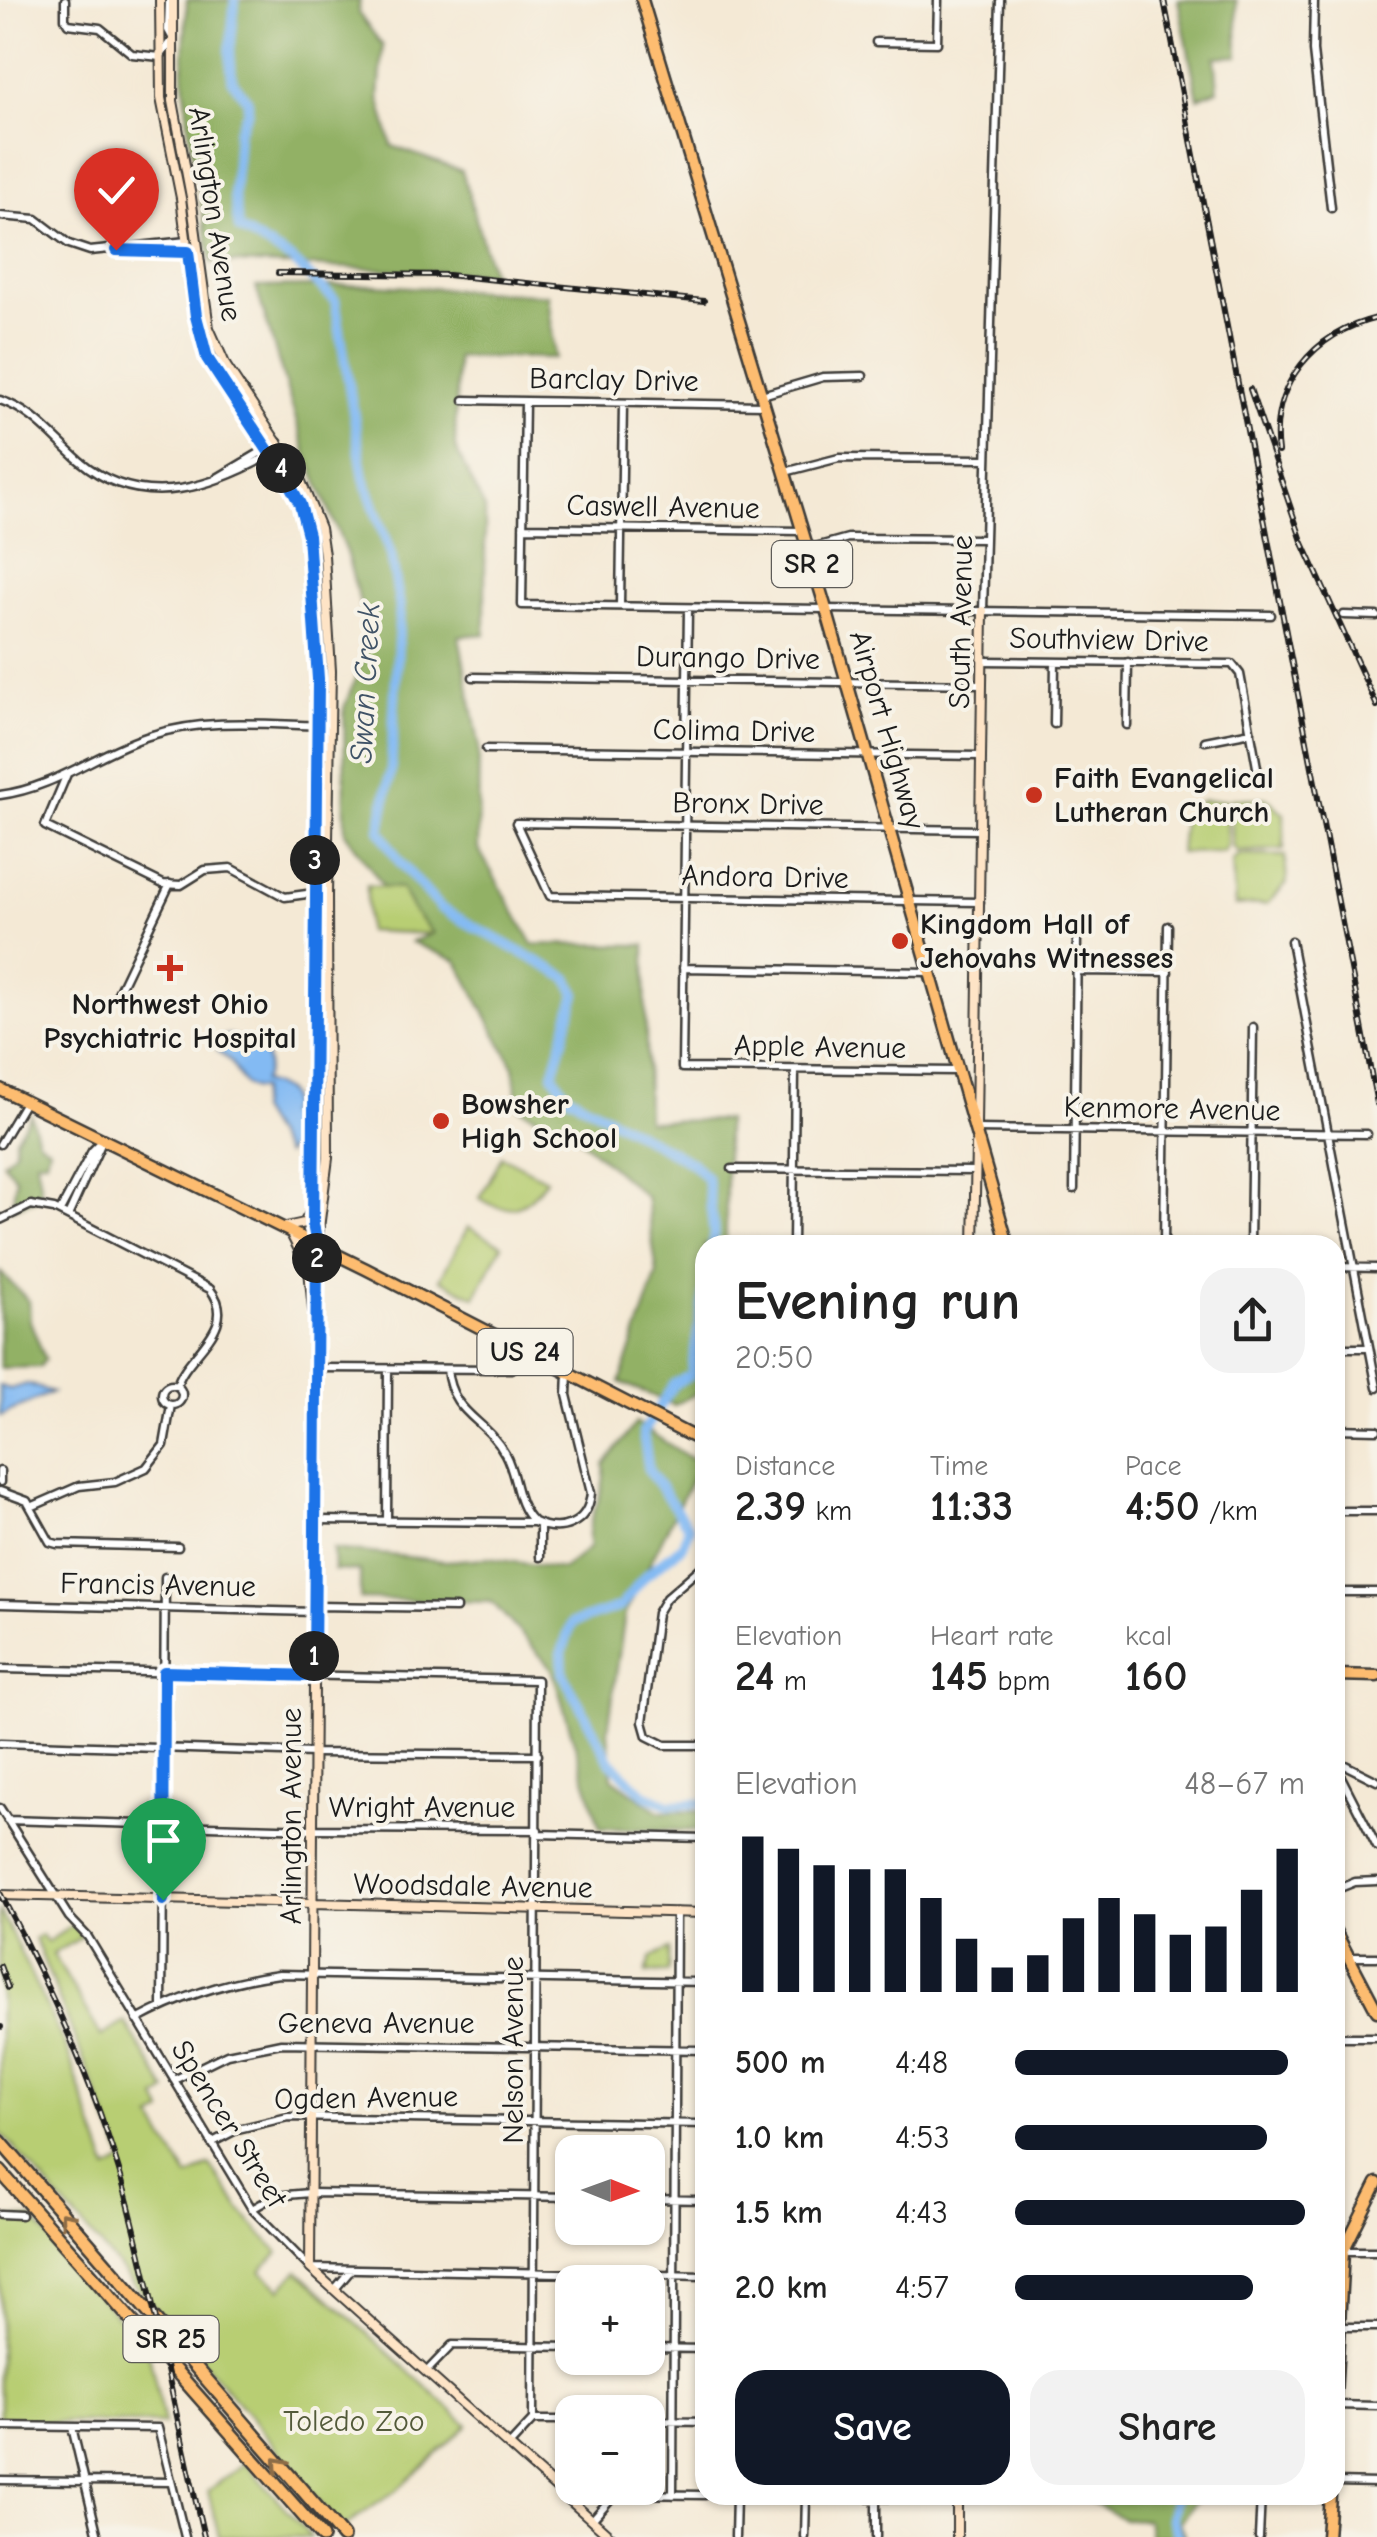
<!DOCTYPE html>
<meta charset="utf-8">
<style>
body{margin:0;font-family:"Comic Neue",sans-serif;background:#f2f2f2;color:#222;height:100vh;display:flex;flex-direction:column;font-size:38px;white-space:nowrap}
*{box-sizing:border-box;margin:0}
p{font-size:32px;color:#767676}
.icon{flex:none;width:55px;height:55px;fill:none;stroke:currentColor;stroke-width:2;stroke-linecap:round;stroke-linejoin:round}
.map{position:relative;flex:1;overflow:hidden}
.details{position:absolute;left:695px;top:1235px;width:650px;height:1270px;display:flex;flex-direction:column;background:#fff;border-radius:30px;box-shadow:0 2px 8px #0004}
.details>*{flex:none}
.needle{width:65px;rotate:91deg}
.tools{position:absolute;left:555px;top:2135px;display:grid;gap:20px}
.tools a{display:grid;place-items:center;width:110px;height:110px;border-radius:20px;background:#fff;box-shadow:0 2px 8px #0004;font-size:50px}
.pin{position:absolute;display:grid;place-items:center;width:85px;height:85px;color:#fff;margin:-102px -42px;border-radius:50% 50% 50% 0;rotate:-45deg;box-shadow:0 0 10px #0007}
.pin .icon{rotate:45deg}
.km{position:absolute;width:50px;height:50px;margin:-25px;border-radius:50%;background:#222;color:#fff;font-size:28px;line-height:50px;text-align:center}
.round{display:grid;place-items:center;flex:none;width:105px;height:105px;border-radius:30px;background:#f2f2f2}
.headline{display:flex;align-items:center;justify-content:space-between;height:170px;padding:0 40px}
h1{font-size:55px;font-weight:700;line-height:75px}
.stats{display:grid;grid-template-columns:repeat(3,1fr);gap:15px;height:170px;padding:10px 40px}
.stats div{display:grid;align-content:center}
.stats b{font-size:42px;font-weight:700}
.stats small{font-size:28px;font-weight:400}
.stats p{font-size:28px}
.chart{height:280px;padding:20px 40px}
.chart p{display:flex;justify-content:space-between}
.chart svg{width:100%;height:180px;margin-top:10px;stroke:#111827;stroke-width:6}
.cta{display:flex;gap:20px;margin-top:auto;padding:20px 40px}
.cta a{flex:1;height:115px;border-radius:30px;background:#111827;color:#fff;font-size:40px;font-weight:700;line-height:115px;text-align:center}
.cta a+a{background:#f2f2f2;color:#222}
ul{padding:0 40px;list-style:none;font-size:32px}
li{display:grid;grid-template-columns:160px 120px 1fr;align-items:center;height:75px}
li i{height:25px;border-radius:12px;background:#111827}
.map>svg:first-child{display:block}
.green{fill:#b8ce73;stroke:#6a7548;stroke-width:2.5}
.forest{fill:#92b165;stroke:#576640;stroke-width:2.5}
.water{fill:#83baf3;stroke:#506b88;stroke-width:2.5}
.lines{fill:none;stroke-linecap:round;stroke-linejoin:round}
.river{stroke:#83baf3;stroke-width:10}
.street-casing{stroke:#3c3b38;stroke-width:11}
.secondary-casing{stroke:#3c3b38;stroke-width:12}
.primary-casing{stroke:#3c3b38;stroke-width:15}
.highway-casing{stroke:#3c3b38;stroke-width:16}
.street{stroke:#fff;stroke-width:6}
.secondary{stroke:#fee4c6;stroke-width:8}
.primary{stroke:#fdbc70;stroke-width:10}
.highway{stroke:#fdbc70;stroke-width:11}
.rail-casing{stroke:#1c1c1c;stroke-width:6}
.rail{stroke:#f7f3e8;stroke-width:2.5;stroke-dasharray:8;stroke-linecap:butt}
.oneway{stroke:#8c6c46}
.route-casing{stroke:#fff;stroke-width:20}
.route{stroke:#1a73e8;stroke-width:12}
.poi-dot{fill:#c8321e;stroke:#f7f3e8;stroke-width:4}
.labels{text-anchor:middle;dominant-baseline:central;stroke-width:8;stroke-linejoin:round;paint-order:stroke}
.shield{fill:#f7f3e8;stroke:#5e5c59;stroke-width:2.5}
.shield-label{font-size:28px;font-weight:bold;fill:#1c1c1c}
.street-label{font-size:30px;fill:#1c1c1c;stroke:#f7f3e8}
.poi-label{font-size:30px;font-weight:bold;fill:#1c1c1c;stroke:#f7f3e8;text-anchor:start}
.park-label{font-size:30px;fill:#535a3a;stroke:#f7f3e8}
.water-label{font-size:32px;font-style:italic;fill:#405367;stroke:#f7f3e8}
</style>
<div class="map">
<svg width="1377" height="2537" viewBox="0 0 1377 2537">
<rect width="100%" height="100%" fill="#f7f3e8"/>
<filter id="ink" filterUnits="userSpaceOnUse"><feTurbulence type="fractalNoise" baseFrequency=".01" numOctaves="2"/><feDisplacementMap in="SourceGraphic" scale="20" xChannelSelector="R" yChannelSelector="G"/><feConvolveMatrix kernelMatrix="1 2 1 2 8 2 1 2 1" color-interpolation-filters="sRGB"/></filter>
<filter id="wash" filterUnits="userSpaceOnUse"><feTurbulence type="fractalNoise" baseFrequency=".0048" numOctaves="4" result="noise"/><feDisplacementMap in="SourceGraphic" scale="40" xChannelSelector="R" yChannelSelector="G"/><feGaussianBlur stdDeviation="2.25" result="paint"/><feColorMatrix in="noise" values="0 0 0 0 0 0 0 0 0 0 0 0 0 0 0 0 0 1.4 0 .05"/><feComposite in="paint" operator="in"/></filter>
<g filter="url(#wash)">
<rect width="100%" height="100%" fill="#f4e9d5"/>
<path class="green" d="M 1267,798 L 1284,814 L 1284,849 L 1238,852 L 1232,846 L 1232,799 Z
M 1227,800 L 1227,845 L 1223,852 L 1180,853 L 1183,821 L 1200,801 Z
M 1238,855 L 1285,856 L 1287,883 L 1267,904 L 1235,906 L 1232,861 Z
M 367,885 L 401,888 L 415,913 L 433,934 L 367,931 Z
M 502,1156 L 546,1179 C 530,1206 508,1218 480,1198 Z
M 468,1227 L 502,1245 L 475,1297 L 440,1279 Z
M 0,1910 L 67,2050 L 108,2170 L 124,2161 L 35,1939 L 42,1935 L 47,1942 L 73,1925 L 82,1937 L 53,1954 L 101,2036 L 125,2022 L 167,2091 L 157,2098 L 163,2112 L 152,2119 L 188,2177 L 210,2165 L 242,2212 L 278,2252 L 261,2271 L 281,2289 L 298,2270 L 468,2425 L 398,2489 L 341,2529 L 251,2417 L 0,2132 Z
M 669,1949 L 668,1972 L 646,1973 L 651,1958 Z
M 0,2218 L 32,2218 L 149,2354 L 164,2424 L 0,2421 Z
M 245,2463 L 311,2537 L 219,2537 L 208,2491 Z"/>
<path class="forest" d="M 187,0 L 360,0 L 358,13 L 383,46 L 379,97 L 392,146 L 462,171 L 492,274 L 211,262 L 189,132 L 183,70 Z
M 1178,0 L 1236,0 L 1238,56 L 1215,57 L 1218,90 L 1198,98 Z
M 373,285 L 548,295 L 555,358 L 457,357 L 455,447 L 485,509 L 485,634 L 459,636 L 479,744 L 478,848 L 533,944 L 645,945 L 647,1121 L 726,1120 L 726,1245 L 705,1245 L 705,1389 L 674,1405 L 620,1382 L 657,1274 L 646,1197 L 575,1135 L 519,1108 L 514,1067 L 457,961 L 411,942 L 433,933 L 415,913 L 401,888 L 384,887 L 345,832 L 344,708 L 370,640 L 346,552 L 307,456 L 256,287 Z
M 31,1115 L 38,1140 L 49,1148 L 46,1160 L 36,1160 L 42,1197 L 12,1208 L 16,1178 L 3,1162 L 15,1151 L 15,1138 Z
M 0,1272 L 29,1301 L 30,1321 L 45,1359 L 40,1367 L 0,1368 Z
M 636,1423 L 699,1464 L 625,1614 L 608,1730 L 612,1778 L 660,1812 L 705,1811 L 705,1831 L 600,1828 L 552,1669 L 492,1602 L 360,1599 L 360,1571 L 334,1570 L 333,1549 L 445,1561 L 487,1558 L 563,1569 L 590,1547 C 583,1520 607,1497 604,1465 Z
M 1079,2495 L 1201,2495 L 1179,2522 L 1185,2537 L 1150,2537 L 1147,2520 L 1123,2519 Z"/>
<path class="water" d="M 229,1035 C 255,1042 278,1054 262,1082 C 280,1088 298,1090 286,1114 L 295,1120 L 299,1133 L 285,1155 L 258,1110 L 261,1089 C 241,1090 240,1075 231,1062 C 227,1058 222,1054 217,1050 L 222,1037 Z
M 27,1384 L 52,1392 L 0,1416 L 0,1386 L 10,1389 Z"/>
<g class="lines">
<path class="river" d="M 235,0 L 230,52 L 232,80 L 248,101 L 248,111 L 238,132 L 234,197 L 239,229 L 292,260 L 335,300 L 364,478 L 391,555 L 400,607 L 391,769 L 380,830 L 399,861 L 440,908 L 568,978 L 576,994 L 553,1074 L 566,1094 L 692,1163 L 707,1178 L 714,1233 L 712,1245
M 705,1289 L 691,1375 L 674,1384 L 643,1433 L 649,1471 L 689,1528 L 682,1546 L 645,1576 L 620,1607 L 572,1623 L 562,1652 L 563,1674 L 610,1761 L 644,1794 L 669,1805 L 705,1803
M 1175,2495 L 1171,2518 L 1178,2537"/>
</g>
</g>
<g filter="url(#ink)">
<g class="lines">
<defs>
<path id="street" d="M 65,0 L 65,19 L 68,24 L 100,28 L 132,54 L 160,57 L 173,39 L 168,30 L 169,0
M 1314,0 L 1313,51 L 1331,208
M 876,42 L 937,43 L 938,0
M 0,216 L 36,219 L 69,244 L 90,251 L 187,241
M 115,250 L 188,252
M 762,395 L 823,377 L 863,376
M 0,400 C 35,412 53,438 80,461 C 144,515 219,485 282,448
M 464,400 L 764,405
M 525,401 L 522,605 L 1271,615
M 785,472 L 839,458 L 987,459
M 217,478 L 278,442
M 523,527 L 801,531
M 808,549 L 848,538 L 985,539
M 620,606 L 623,403
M 688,608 L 682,1068 L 957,1071
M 983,611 L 1000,0
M 1344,615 L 1377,616
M 983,661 L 1232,664 L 1240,674 L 1257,767
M 473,677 L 982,684
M 1054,724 L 1055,662
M 1127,725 L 1128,662
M 1205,741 L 1251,732
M 486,749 L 981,756
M 67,774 L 45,826 L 163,884 L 181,885 L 205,870 L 231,868 L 285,897 L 314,893
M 0,795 C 56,788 99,751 152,735 C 208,717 272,725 330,726
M 980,902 L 550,896 L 516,823 L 980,830
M 1291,941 L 1377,1388
M 683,968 L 929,972
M 1077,971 L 1168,972
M 116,997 L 170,884
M 976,1129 L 1367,1134
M 0,1144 L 25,1102
M 732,1169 L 976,1171
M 1074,1189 L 1077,937
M 60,1211 L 92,1151 L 103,1140
M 68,1216 L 101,1144
M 0,1220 L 31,1205 L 54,1209 L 210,1289 C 241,1328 184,1355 177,1386
M 793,1245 L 795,1070
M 1164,1245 L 1168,926
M 1250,1245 L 1253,1027
M 1335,1267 L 1377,1268
M 1335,1348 L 1369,1348
M 316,1368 L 512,1369 L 527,1353
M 447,1369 C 451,1415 486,1418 505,1454 C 517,1475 515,1504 533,1521
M162 1395a10 10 0 1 1 20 0a10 10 0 1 1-20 0Z
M 1335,1429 L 1377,1430
M 0,1471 L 0,1482
M 0,1491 L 27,1501 L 50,1542 L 57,1544 L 178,1547
M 31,1507 L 79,1486 L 115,1482 L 146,1468 L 164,1445 L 171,1405
M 1335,1511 L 1377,1511
M 315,1520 L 534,1522 C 560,1534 588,1525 591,1493 L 567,1395 L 568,1373
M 387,1521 L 388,1369
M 540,1557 L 540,1525
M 705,1564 L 666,1598 L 657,1613 L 643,1722 L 647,1736 L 665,1745 L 705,1745
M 1335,1592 L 1377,1592
M 0,1604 L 315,1612
M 315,1606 L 456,1608
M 0,1669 L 537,1680 L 533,2420
M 0,1743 L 314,1753 L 538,1755
M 1335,1760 L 1377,1781
M 1335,1765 L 1377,1847
M 0,1808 L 69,1917 L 88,1937 L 252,2209 L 310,2268 L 705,2276
M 7,1820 L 313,1829 L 538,1830
M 538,1834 L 705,1838
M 1335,1890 L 1355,1882 L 1377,1881
M 1349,1957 L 1377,1957
M 162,2006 L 165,1577
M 137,2020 C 183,1995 228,1981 279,1974 L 705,1982
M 1335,2037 L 1377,2037
M 174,2080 L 227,2054 L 281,2043 L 705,2050
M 211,2143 L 238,2129 L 288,2117 L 705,2124
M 648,2199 L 705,2200
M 252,2209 L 275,2196 L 310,2193 L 572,2197
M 0,2214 L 21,2215
M 1335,2251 L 1377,2251
M 335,2289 L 351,2270
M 1338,2327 L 1377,2327
M 648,2348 L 705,2349
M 427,2371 L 452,2345 L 572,2347
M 1335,2405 L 1377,2406
M 648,2421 L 705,2422
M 0,2426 L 158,2428 L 185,2537
M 72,2427 L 98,2537
M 509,2446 L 533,2420 L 572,2420
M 0,2480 L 171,2482
M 1335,2482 L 1377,2483
M 673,2495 L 676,1912
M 724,2495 L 957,2499
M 592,2520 L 614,2495 L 619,2494 L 705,2495
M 735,2537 L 736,2495
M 805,2537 L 806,2495
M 876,2537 L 876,2498
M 1259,2537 L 1261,2495"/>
<path id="secondary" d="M 160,0 L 161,98 L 181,198 L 196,316 L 207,358 L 285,475 L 300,505 L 308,535 L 318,679 L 313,951 L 315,1235
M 173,0 L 173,101 L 191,197 L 209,328 L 226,366 L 298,474 L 320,528 L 324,555 L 331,671 L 327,896 L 328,1158 L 317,1244 L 310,2268 L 611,2537
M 319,889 L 320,941 L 327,951
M 976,1126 L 983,611
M 286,1227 L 304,1223 L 310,1213
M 291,1234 L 309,1270 L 313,1310
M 974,1245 L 976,1145
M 0,1895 L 705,1913
M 957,2537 L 957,2495"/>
<path id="primary" d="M 642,0 L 826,609 L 1008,1245
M 0,1089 L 366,1269 L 705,1443
M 1335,1675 L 1377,1676
M 1335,1931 L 1377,2011
M 1335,2397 L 1343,2251 L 1377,2183
M 1327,2537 L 1330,2495"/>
<path id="highway" d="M 0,2141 L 343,2537
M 0,2171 L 322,2537"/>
</defs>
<use href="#street" class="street-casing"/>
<use href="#secondary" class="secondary-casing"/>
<use href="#primary" class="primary-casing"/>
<use href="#highway" class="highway-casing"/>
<use href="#street" class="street"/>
<use href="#secondary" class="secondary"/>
<use href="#primary" class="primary"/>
<use href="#highway" class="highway"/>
<defs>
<path id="rail" d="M 1164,0 L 1377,1104
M 278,273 L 448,275 L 704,301
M 1250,389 L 1302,541 L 1377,706
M 1278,452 C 1269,385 1314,333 1377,318
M 0,1893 C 52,1990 97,2090 126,2195 C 156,2308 177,2423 204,2537
M 0,1966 L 8,1988
M 0,2027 L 1,2027"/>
</defs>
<use href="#rail" class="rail-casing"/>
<use href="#rail" class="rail"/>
</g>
<defs><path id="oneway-chevron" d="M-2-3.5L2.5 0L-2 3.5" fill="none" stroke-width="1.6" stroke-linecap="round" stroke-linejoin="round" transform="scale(2.5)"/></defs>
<g class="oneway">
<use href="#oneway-chevron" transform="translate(66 2218) rotate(-131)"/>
<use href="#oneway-chevron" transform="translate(279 2464) rotate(-131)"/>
</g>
</g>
<g class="lines" filter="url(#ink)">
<defs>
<path id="route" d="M 116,250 L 188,252 L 196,316 L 207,358 L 285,476 L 300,504 L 308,535 L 318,679 L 313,1224 L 317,1244 L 314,1676 L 164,1672 L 163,1900"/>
</defs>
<use href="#route" class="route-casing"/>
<use href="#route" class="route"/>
</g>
<g class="poi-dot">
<circle cx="1034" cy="795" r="10"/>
<circle cx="900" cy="941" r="10"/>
<path d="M165 953h10v10h10v10h-10v10h-10v-10h-10v-10h10z"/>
<circle cx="441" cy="1121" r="10"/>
</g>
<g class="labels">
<g class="shield">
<rect x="772" y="541" width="80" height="46" rx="8"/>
<rect x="477.5" y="1329" width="95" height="46" rx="8"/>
<rect x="123.5" y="2316" width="95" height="46" rx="8"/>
</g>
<g class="shield-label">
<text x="812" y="564">SR 2</text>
<text x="525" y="1352">US 24</text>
<text x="171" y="2339">SR 25</text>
</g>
<g class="street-label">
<text transform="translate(215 214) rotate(81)">Arlington Avenue</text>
<text transform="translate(614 380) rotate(1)">Barclay Drive</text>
<text transform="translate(663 507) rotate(1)">Caswell Avenue</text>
<text transform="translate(961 622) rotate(-89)">South Avenue</text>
<text transform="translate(1109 640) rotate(1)">Southview Drive</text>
<text transform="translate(728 658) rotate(1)">Durango Drive</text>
<text transform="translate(887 730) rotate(74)">Airport Highway</text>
<text transform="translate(734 731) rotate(1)">Colima Drive</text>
<text transform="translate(748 804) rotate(1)">Bronx Drive</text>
<text transform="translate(765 877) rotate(1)">Andora Drive</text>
<text transform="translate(820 1047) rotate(1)">Apple Avenue</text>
<text transform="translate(1172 1109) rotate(1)">Kenmore Avenue</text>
<text transform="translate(158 1585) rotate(1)">Francis Avenue</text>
<text x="422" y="1807">Wright Avenue</text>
<text transform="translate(291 1816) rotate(-90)">Arlington Avenue</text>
<text transform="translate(473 1886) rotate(1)">Woodsdale Avenue</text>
<text x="376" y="2023">Geneva Avenue</text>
<text transform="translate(513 2050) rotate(-90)">Nelson Avenue</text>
<text transform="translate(366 2098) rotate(-1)">Ogden Avenue</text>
<text transform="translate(229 2124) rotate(58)">Spencer Street</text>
</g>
<g class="poi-label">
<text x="1054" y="778">Faith Evangelical<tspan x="1054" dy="34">Lutheran Church</tspan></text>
<text x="920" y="924">Kingdom Hall of<tspan x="920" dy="34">Jehovahs Witnesses</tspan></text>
<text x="170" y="1004" text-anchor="middle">Northwest Ohio<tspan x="170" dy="34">Psychiatric Hospital</tspan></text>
<text x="461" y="1104">Bowsher<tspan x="461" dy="34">High School</tspan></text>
</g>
<g class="park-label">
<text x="354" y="2421">Toledo Zoo</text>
</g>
<g class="water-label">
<text transform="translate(365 683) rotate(-87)">Swan Creek</text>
</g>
</g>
</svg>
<div class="tools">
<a><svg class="needle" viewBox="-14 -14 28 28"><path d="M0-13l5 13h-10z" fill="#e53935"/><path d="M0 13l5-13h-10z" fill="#767676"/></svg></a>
<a>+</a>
<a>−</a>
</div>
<div class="pin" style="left:163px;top:1900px;background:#1e9e55"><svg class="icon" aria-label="arrive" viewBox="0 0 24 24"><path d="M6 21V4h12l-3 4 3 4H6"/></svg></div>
<div class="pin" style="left:116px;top:250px;background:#d93025"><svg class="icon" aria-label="check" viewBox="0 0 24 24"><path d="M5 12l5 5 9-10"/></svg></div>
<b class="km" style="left:314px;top:1656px">1</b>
<b class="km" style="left:317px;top:1258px">2</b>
<b class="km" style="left:315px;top:860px">3</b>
<b class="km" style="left:281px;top:468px">4</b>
<section class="details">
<div class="headline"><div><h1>Evening run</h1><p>20:50</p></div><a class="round"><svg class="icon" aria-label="share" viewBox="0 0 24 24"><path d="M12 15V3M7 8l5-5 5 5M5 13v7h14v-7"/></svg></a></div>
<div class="stats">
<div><p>Distance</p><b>2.39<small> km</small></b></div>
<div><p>Time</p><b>11:33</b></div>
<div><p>Pace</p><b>4:50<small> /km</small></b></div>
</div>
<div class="stats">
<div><p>Elevation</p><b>24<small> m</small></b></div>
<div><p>Heart rate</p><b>145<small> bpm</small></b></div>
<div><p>kcal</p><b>160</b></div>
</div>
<div class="chart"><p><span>Elevation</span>48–67 m</p>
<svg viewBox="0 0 160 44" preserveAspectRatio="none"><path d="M5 44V6M15 44V9M25 44V13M35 44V14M45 44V14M55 44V21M65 44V31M75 44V38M85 44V35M95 44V26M105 44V21M115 44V25M125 44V30M135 44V28M145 44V19M155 44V9"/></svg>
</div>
<ul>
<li><b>500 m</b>4:48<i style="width:94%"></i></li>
<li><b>1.0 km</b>4:53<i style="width:87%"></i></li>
<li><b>1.5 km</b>4:43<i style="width:100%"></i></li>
<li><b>2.0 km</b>4:57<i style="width:82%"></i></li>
</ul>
<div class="cta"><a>Save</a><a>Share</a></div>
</section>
</div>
